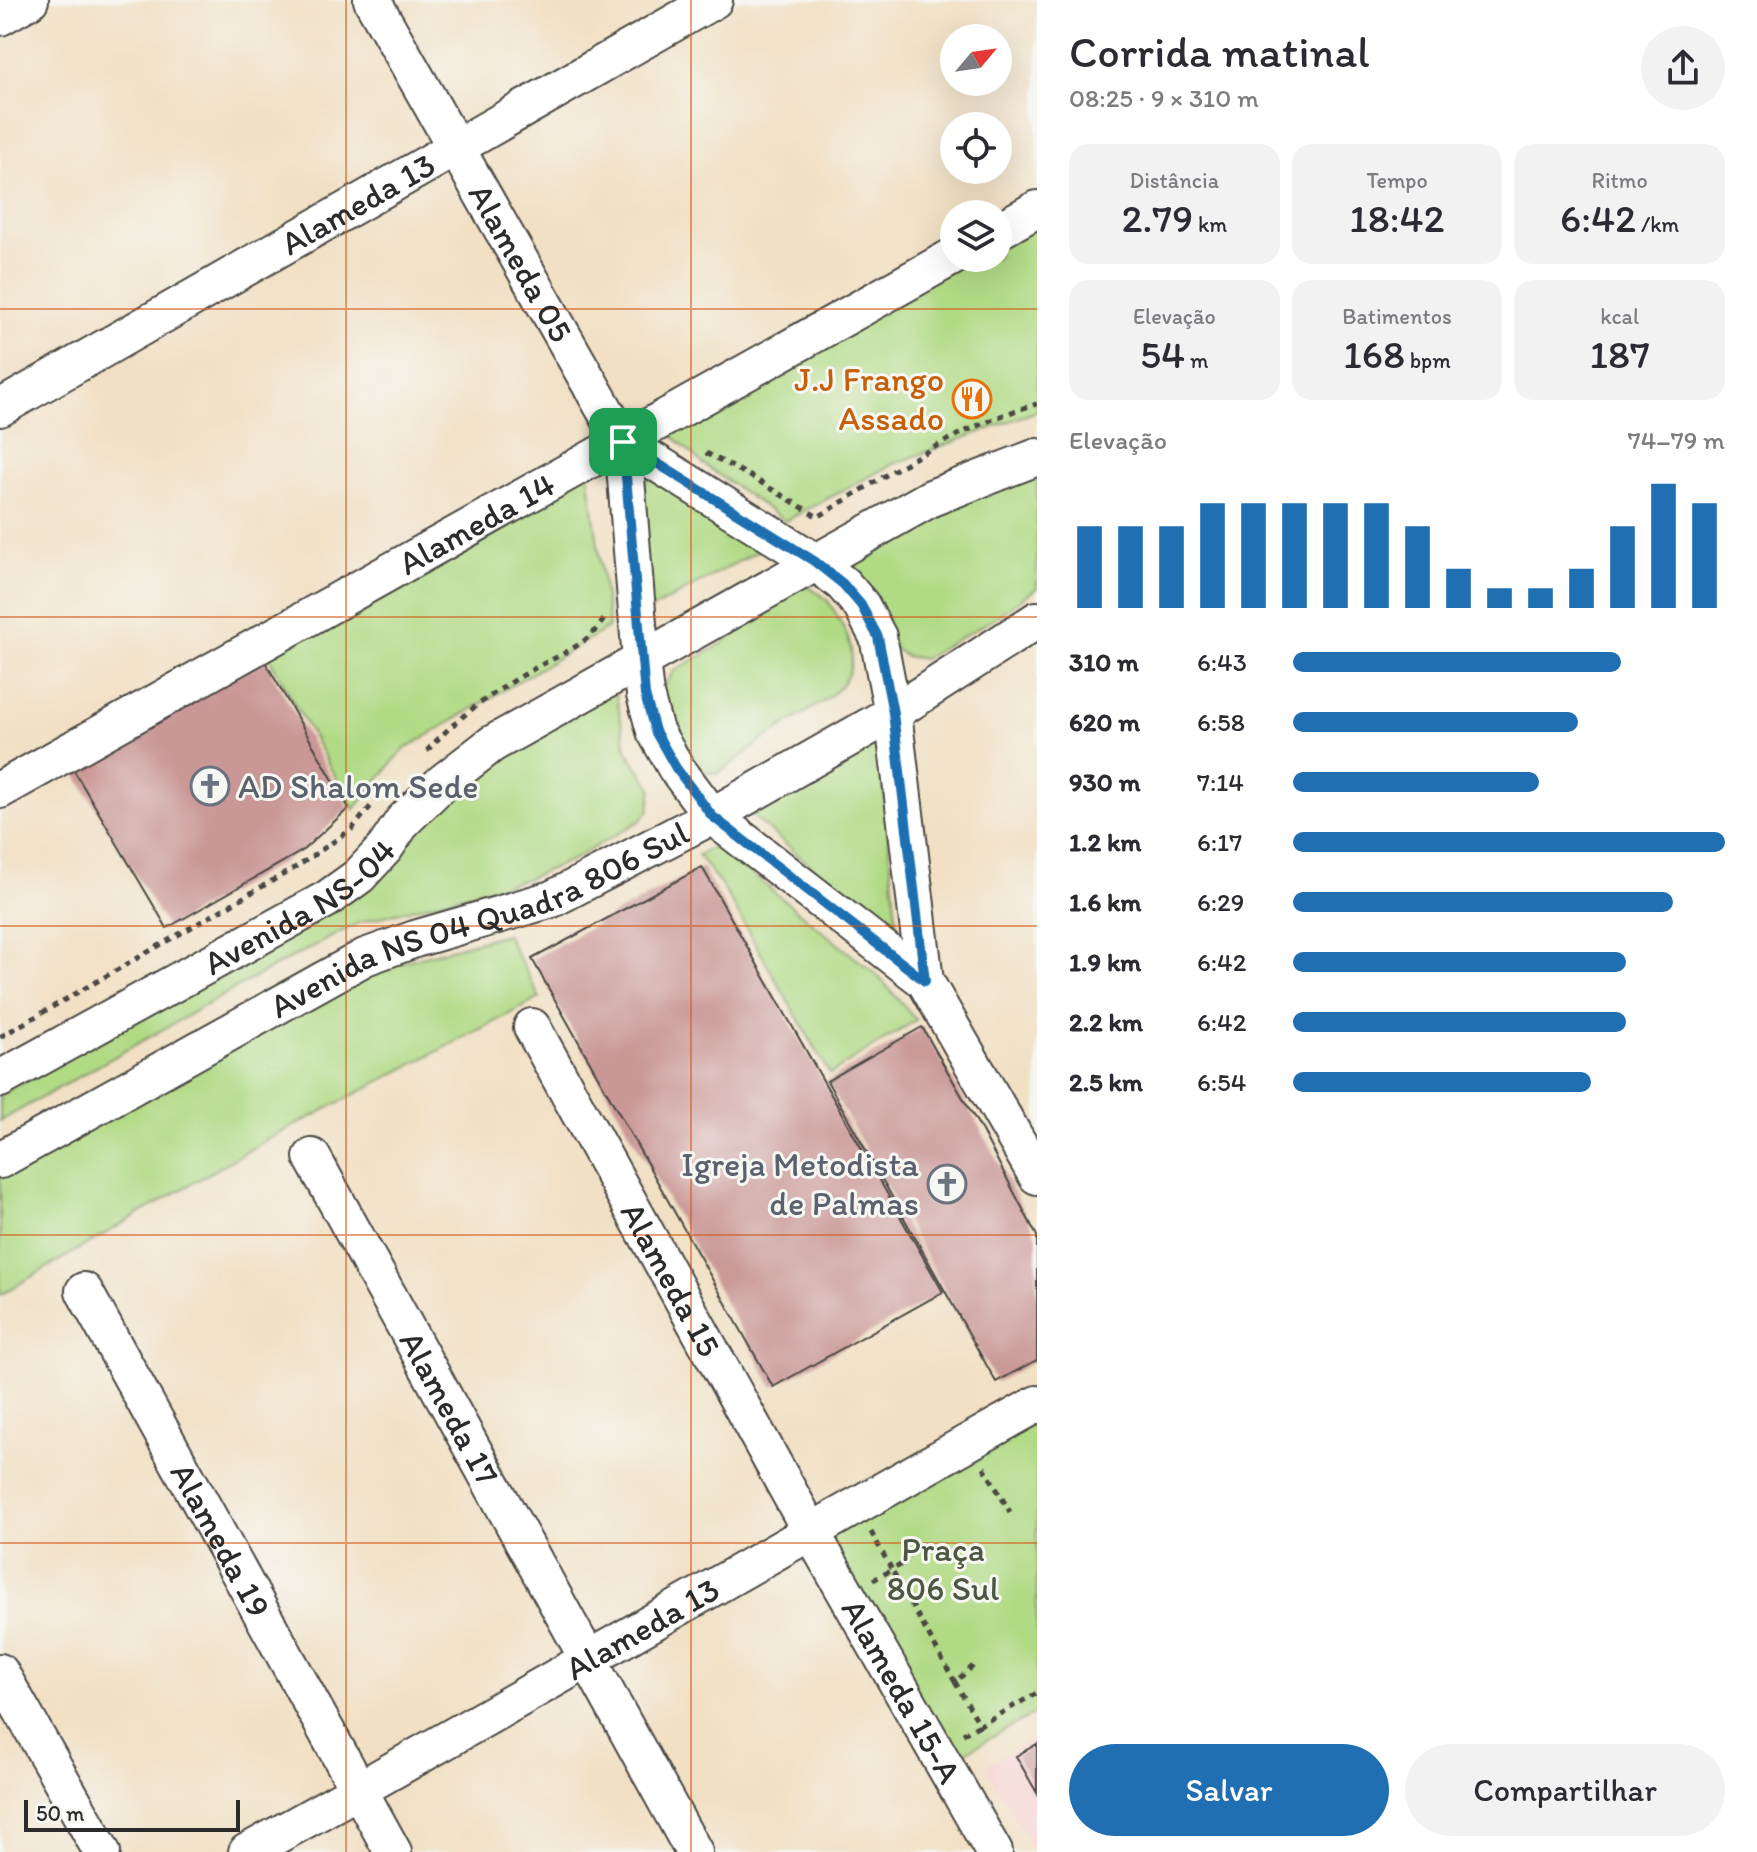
<!DOCTYPE html>
<html lang="pt">
<meta charset="utf-8">
<style>
body{margin:0;font-family:Itim,sans-serif;background:#f2f2f3;color:#2b2b33;height:100vh;display:flex;flex-direction:column;font-size:30px;white-space:nowrap}
*{box-sizing:border-box;margin:0}
p{font-size:26px;color:#7c7c81}
.icon{flex:none;width:44px;height:44px;fill:none;stroke:currentColor;stroke-width:2;stroke-linecap:round;stroke-linejoin:round}
.map{position:relative;flex:1;overflow:hidden}
.side{display:flex;flex-direction:column;background:#fff;width:720px}
.side>*{flex:none}
.needle{width:52px;rotate:61deg}
.fabs{position:absolute;left:940px;top:24px;display:grid;gap:16px}
.fabs a{display:grid;place-items:center;width:72px;height:72px;border-radius:50%;background:#fff;box-shadow:0 8px 32px #0002;font-size:40px}
.scale{position:absolute;left:24px;bottom:20px;width:216px;box-sizing:border-box;padding-left:8px;border:4px solid #2b2b2b;border-top:0;font-size:22px;line-height:28px;white-space:nowrap;color:#2b2b2b;-webkit-text-stroke:6px #f6f6f2;paint-order:stroke}
.pin{position:absolute;display:grid;place-items:center;width:68px;height:68px;color:#fff;margin:-34px;border-radius:16px;box-shadow:0 4px 12px #0006}
.round{display:grid;place-items:center;flex:none;width:84px;height:84px;border-radius:42px;background:#f2f2f3}
.headline{display:flex;align-items:center;justify-content:space-between;height:136px;padding:0 32px}
h1{font-size:44px;font-weight:600;line-height:60px}
.metrics{display:grid;grid-template-columns:repeat(3,1fr);gap:12px;height:136px;padding:8px 32px}
.metrics div{display:grid;align-content:center;border-radius:20px;background:#f2f2f3;text-align:center}
.metrics b{font-size:40px;font-weight:600}
.metrics small{font-size:22px;font-weight:400}
.metrics p{font-size:22px}
.chart{height:224px;padding:16px 32px}
.chart p{display:flex;justify-content:space-between}
.chart svg{width:100%;height:144px;margin-top:8px;stroke:#1f6fb2;stroke-width:6}
.cta{display:flex;gap:16px;margin-top:auto;padding:16px 32px}
.cta a{flex:1;height:92px;border-radius:48px;background:#1f6fb2;color:#fff;font-size:32px;font-weight:600;line-height:92px;text-align:center}
.cta a+a{background:#f2f2f3;color:#2b2b33}
ul{padding:0 32px;list-style:none;font-size:26px}
li{display:grid;grid-template-columns:128px 96px 1fr;align-items:center;height:60px}
li i{height:20px;border-radius:10px;background:#1f6fb2}
main{display:flex;flex:1;min-height:0}
.map>svg:first-child{display:block}
.built{fill:#f7d0cf}
.green{fill:#b1da85;stroke:#6e8258;stroke-width:2}
.building{fill:#c99796}
.lines{fill:none;stroke-linecap:round;stroke-linejoin:round}
.minor-casing{stroke:#494642;stroke-width:40}
.path{stroke:#494642;stroke-width:5;stroke-dasharray:6 6;stroke-linecap:butt}
.minor{stroke:#fff;stroke-width:36}
.route-casing{stroke:#fff;stroke-width:16}
.route{stroke:#1f6fb2;stroke-width:10}
.grid{fill:none;stroke:#d5540f;stroke-width:2;stroke-opacity:0.55}
.labels{text-anchor:middle;dominant-baseline:central;stroke-width:6;stroke-linejoin:round;paint-order:stroke}
.street-label{font-size:34px;fill:#2b2b2b;stroke:#f6f6f2}
.food-label{font-size:34px;fill:#c56008;stroke:#f6f6f2;text-anchor:end}
.worship-label{font-size:34px;fill:#5b616d;stroke:#f6f6f2;text-anchor:start}
.park-label{font-size:34px;fill:#4c5742;stroke:#f6f6f2}
</style>
<main>
<div class="map">
<svg width="1037" height="1852" viewBox="0 0 1037 1852">
<rect width="100%" height="100%" fill="#f6f6f2"/>
<filter id="ink" filterUnits="userSpaceOnUse"><feTurbulence type="fractalNoise" baseFrequency=".0125" numOctaves="2"/><feDisplacementMap in="SourceGraphic" scale="16" xChannelSelector="R" yChannelSelector="G"/><feConvolveMatrix kernelMatrix="1 2 1 2 8 2 1 2 1" color-interpolation-filters="sRGB"/></filter>
<filter id="wash" filterUnits="userSpaceOnUse"><feTurbulence type="fractalNoise" baseFrequency=".006" numOctaves="4" result="noise"/><feDisplacementMap in="SourceGraphic" scale="32" xChannelSelector="R" yChannelSelector="G"/><feGaussianBlur stdDeviation="1.8" result="paint"/><feColorMatrix in="noise" values="0 0 0 0 0 0 0 0 0 0 0 0 0 0 0 0 0 1.4 0 .05"/><feComposite in="paint" operator="in"/></filter>
<g filter="url(#wash)">
<rect width="100%" height="100%" fill="#f1e0c4"/>
<path class="built" d="M 1037,1736 L 1037,1852 L 1034,1852 L 985,1766 Z"/>
<path class="green" d="M 1037,216 L 1037,411 L 891,465 L 785,521 L 703,464 L 665,429 L 961,258 L 998,258 L 998,237 Z
M 627,459 L 765,547 L 641,615 Z
M 588,471 L 609,627 L 402,751 L 354,810 L 268,656 Z
M 1037,471 L 1037,588 L 990,621 L 923,659 L 905,656 L 887,643 L 836,562 L 885,532 Z
M 805,585 C 829,598 829,601 842,625 C 875,684 817,703 778,730 C 757,743 738,760 717,774 L 698,770 L 657,708 L 663,687 L 674,671 L 720,645 L 790,592 Z
M 615,690 L 627,751 L 652,788 L 649,810 L 641,820 L 574,859 L 526,879 L 358,923 L 270,969 L 0,1121 L 0,1095 L 159,1005 L 496,758 Z
M 879,737 L 898,940 L 750,814 Z
M 716,845 L 879,977 L 916,1020 L 830,1074 L 725,891 L 698,855 Z
M 506,934 L 540,998 L 263,1142 L 0,1295 L 0,1179 L 351,981 L 388,966 Z
M 1037,1410 L 1037,1712 L 946,1763 L 814,1531 Z"/>
<g id="blocks">
<path class="building" d="M 263,658 L 349,808 L 302,851 L 167,928 L 70,764 Z
M 702,867 L 943,1292 L 773,1387 L 532,959 Z
M 922,1027 L 982,1131 L 1037,1236 L 1037,1360 L 996,1382 L 827,1081 Z
M 1037,1744 L 1037,1793 L 1016,1756 Z"/>
</g>
</g>
<g filter="url(#ink)">
<use href="#blocks" fill-opacity="0" stroke="#494642" stroke-width="2"/>
<g class="lines">
<defs>
<g id="minor">
<path id="s1" d="M 372,0 L 623,442 L 641,660 L 645,695 L 655,731 L 676,768 L 712,816 L 925,981 L 1037,1176"/>
<path d="M 0,17 L 30,0"/>
<path d="M 998,231 L 1037,209"/>
<path id="s2" d="M 0,408 L 714,0"/>
<path d="M 623,442 L 814,561 L 843,584 L 861,605 L 878,637 L 893,713 L 925,981"/>
<path id="s3" d="M 0,790 L 954,256"/>
<path id="s4" d="M 532,1027 L 810,1530 L 994,1852"/>
<path id="s5" d="M 0,1079 L 327,899 L 359,876 L 385,848 L 403,821 L 443,782 L 492,744 L 931,498 L 1037,457"/>
<path id="s6" d="M 312,1157 L 694,1852"/>
<path id="s7" d="M 0,1160 L 365,957 L 415,939 L 552,899 L 712,816 L 893,713 L 1037,620"/>
<path id="s8" d="M 84,1291 L 393,1852"/>
<path d="M 0,1672 L 102,1852"/>
<path id="s9" d="M 247,1852 C 512,1706 772,1551 1037,1404"/>
</g>
</defs>
<use href="#minor" class="minor-casing"/>
<path class="path" d="M 706,453 L 750,476 L 818,517 C 887,475 958,426 1037,404
M 427,751 C 454,720 489,695 525,674 C 552,657 589,647 605,617
M 0,1037 L 298,866 L 352,829 L 371,806
M 984,1467 L 1010,1512
M 871,1532 L 892,1570 L 907,1561
M 873,1580 L 892,1570 L 955,1682 L 973,1666
M 955,1682 L 980,1725 L 1037,1693
M 963,1734 L 980,1725"/>
<use href="#minor" class="minor"/>
</g>
</g>
<g class="lines" filter="url(#ink)">
<defs>
<path id="route" d="M 623,442 L 814,561 L 843,584 L 861,605 L 878,637 L 893,713 L 925,981 L 712,816 L 676,768 L 655,731 L 645,695 Z"/>
</defs>
<use href="#route" class="route-casing"/>
<use href="#route" class="route"/>
</g>
<path class="grid" d="M 346,0 L 346,1852M 691,0 L 691,1852M 0,309 L 1037,309M 0,617 L 1037,617M 0,926 L 1037,926M 0,1235 L 1037,1235M 0,1543 L 1037,1543"/>
<defs>
<symbol id="restaurant-ring" viewBox="-11 -11 22 22"><circle r="9.5" fill="#f6f6f2" stroke="#e8710a" stroke-width="1.5"/><path d="M-5-6h1v4h1v-4h1v4h1v-4h1v5L-1.5 .5V6h-2V.5L-5-1ZM5-6V6H3V1.5H1.5Q1.5-4 5-6Z" fill="#e8710a"/></symbol>
<symbol id="church-ring" viewBox="-11 -11 22 22"><circle r="9.5" fill="#f6f6f2" stroke="#6b7280" stroke-width="1.5"/><path d="M-1.2-6h2.4v3.5h3.3v2.4h-3.3V6h-2.4V-.1h-3.3v-2.4h3.3Z" fill="#6b7280"/></symbol>
</defs>
<g fill-rule="evenodd">
<use href="#restaurant-ring" x="950" y="377" width="44" height="44"/>
<use href="#church-ring" x="188" y="764" width="44" height="44"/>
<use href="#church-ring" x="925" y="1162" width="44" height="44"/>
</g>
<g class="labels">
<g class="street-label">
<text stroke="none"><textPath href="#s2" startOffset="412">Alameda 13</textPath></text>
<text stroke="none"><textPath href="#s1" startOffset="302">Alameda 05</textPath></text>
<text stroke="none"><textPath href="#s3" startOffset="546">Alameda 14</textPath></text>
<text stroke="none"><textPath href="#s5" startOffset="346">Avenida NS-04</textPath></text>
<text stroke="none"><textPath href="#s7" startOffset="538">Avenida NS 04 Quadra 806 Sul</textPath></text>
<text stroke="none"><textPath href="#s4" startOffset="288">Alameda 15</textPath></text>
<text stroke="none"><textPath href="#s6" startOffset="286">Alameda 17</textPath></text>
<text stroke="none"><textPath href="#s8" startOffset="284">Alameda 19</textPath></text>
<text stroke="none"><textPath href="#s9" startOffset="454">Alameda 13</textPath></text>
<text stroke="none"><textPath href="#s4" startOffset="760">Alameda 15-A</textPath></text>
</g>
<g class="food-label">
<text x="944" y="379">J.J Frango<tspan x="944" dy="39">Assado</tspan></text>
</g>
<g class="worship-label">
<text x="238" y="786">AD Shalom Sede</text>
<text x="919" y="1164" text-anchor="end">Igreja Metodista<tspan x="919" dy="39">de Palmas</tspan></text>
</g>
<g class="park-label">
<text x="943" y="1549">Praça<tspan x="943" dy="39">806 Sul</tspan></text>
</g>
</g>
</svg>
<div class="fabs">
<a><svg class="needle" viewBox="-14 -14 28 28"><path d="M0-13l5 13h-10z" fill="#e53935"/><path d="M0 13l5-13h-10z" fill="#7c7c81"/></svg></a>
<a><svg class="icon" aria-label="locate" viewBox="0 0 24 24"><circle cx="12" cy="12" r="6"/><path d="M12 2v4M12 18v4M2 12h4M18 12h4"/></svg></a>
<a><svg class="icon" aria-label="layers" viewBox="0 0 24 24"><path d="M12 4l9 5-9 5-9-5zM3 14l9 5 9-5"/></svg></a>
</div>
<div class="scale">50 m</div>
<div class="pin" style="left:623px;top:442px;background:#1e9e55"><svg class="icon" aria-label="arrive" viewBox="0 0 24 24"><path d="M6 21V4h12l-3 4 3 4H6"/></svg></div>
</div>
<section class="side">
<div class="headline"><div><h1>Corrida matinal</h1><p>08:25 · 9 × 310 m</p></div><a class="round"><svg class="icon" aria-label="share" viewBox="0 0 24 24"><path d="M12 15V3M7 8l5-5 5 5M5 13v7h14v-7"/></svg></a></div>
<div class="metrics">
<div><p>Distância</p><b>2.79<small> km</small></b></div>
<div><p>Tempo</p><b>18:42</b></div>
<div><p>Ritmo</p><b>6:42<small> /km</small></b></div>
</div>
<div class="metrics">
<div><p>Elevação</p><b>54<small> m</small></b></div>
<div><p>Batimentos</p><b>168<small> bpm</small></b></div>
<div><p>kcal</p><b>187</b></div>
</div>
<div class="chart"><p><span>Elevação</span>74–79 m</p>
<svg viewBox="0 0 160 44" preserveAspectRatio="none"><path d="M5 44V19M15 44V19M25 44V19M35 44V12M45 44V12M55 44V12M65 44V12M75 44V12M85 44V19M95 44V32M105 44V38M115 44V38M125 44V32M135 44V19M145 44V6M155 44V12"/></svg>
</div>
<ul>
<li><b>310 m</b>6:43<i style="width:76%"></i></li>
<li><b>620 m</b>6:58<i style="width:66%"></i></li>
<li><b>930 m</b>7:14<i style="width:57%"></i></li>
<li><b>1.2 km</b>6:17<i style="width:100%"></i></li>
<li><b>1.6 km</b>6:29<i style="width:88%"></i></li>
<li><b>1.9 km</b>6:42<i style="width:77%"></i></li>
<li><b>2.2 km</b>6:42<i style="width:77%"></i></li>
<li><b>2.5 km</b>6:54<i style="width:69%"></i></li>
</ul>
<div class="cta"><a>Salvar</a><a>Compartilhar</a></div>
</section>
</main>
